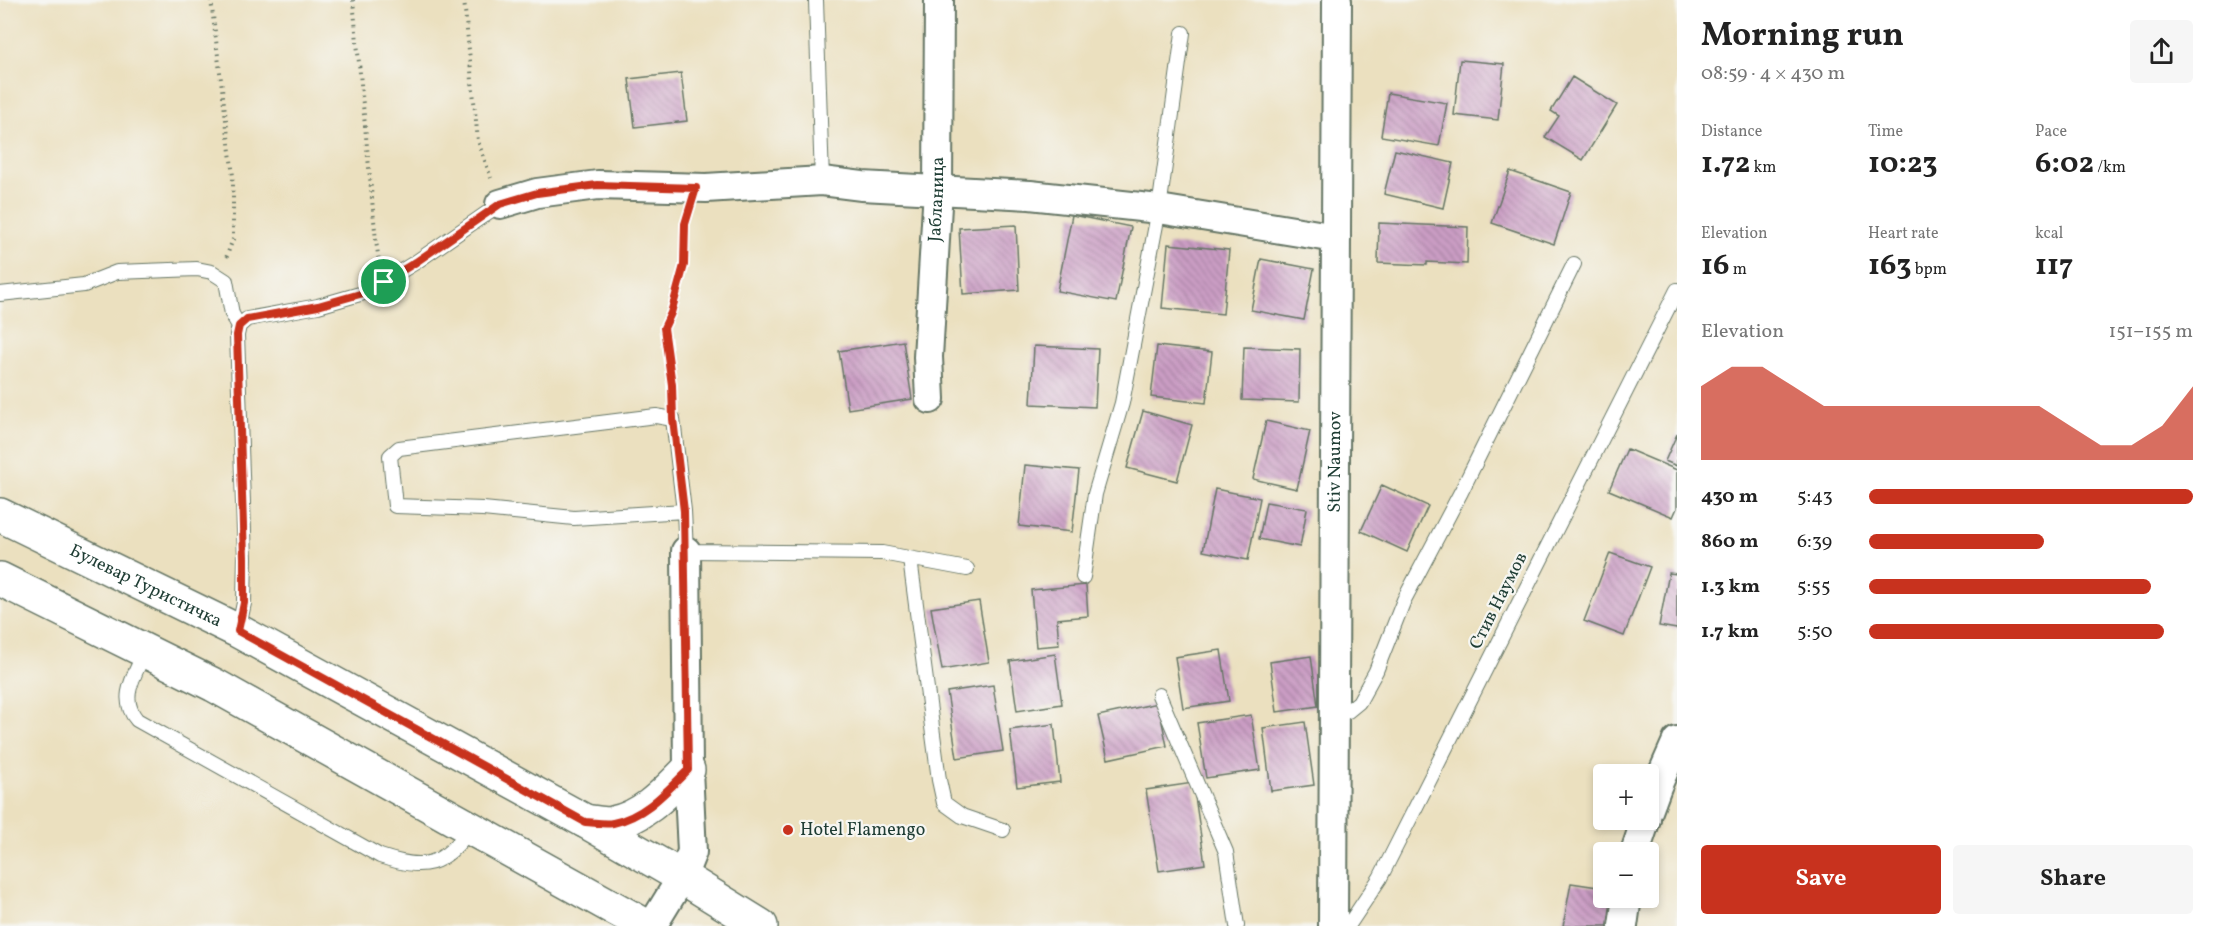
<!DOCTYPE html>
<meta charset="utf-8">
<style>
body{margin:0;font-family:Vollkorn,serif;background:#f6f6f6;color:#222;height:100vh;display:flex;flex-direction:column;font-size:22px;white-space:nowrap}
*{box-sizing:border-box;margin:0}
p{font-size:20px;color:#767676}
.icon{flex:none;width:33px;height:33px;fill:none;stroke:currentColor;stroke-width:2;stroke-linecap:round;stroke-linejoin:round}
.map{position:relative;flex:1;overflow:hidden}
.panel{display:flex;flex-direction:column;background:#fff;width:540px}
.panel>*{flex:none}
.buttons{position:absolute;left:1593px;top:764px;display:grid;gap:12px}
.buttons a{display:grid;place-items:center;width:66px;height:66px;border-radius:6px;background:#fff;box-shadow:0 3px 9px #0003;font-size:30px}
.pin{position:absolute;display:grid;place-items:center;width:51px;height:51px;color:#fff;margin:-26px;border:3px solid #fff;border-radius:50%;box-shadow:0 2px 6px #0007}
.round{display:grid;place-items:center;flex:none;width:63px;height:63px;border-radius:6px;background:#f6f6f6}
.head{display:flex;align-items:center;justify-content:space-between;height:102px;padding:0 24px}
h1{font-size:33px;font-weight:700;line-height:45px}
.figures{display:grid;grid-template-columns:repeat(3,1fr);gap:9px;height:102px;padding:6px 24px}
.figures div{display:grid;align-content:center}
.figures b{font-size:30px;font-weight:700}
.figures small{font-size:16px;font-weight:400}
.figures p{font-size:16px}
.chart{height:168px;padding:12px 24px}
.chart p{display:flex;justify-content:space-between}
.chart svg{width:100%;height:108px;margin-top:6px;fill:#c8321e;opacity:.7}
.primary-button{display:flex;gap:12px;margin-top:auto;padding:12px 24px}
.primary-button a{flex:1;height:69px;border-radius:6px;background:#c8321e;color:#fff;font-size:24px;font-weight:700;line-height:69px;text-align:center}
.primary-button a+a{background:#f6f6f6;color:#222}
ul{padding:0 24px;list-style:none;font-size:20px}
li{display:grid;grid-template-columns:96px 72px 1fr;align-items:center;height:45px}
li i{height:15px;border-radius:8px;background:#c8321e}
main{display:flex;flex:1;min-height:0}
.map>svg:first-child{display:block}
.building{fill:url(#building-back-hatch)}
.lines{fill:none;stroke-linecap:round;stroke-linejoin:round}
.service-casing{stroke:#667665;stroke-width:16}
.minor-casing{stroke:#667665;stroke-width:32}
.secondary-casing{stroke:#667665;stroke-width:36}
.path{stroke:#667665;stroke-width:4;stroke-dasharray:1.5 4.5;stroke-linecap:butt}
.service{stroke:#fff;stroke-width:14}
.minor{stroke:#fff;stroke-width:28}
.secondary{stroke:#fff;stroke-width:33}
.route-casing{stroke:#fff;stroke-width:12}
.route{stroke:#c8321e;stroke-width:8}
.poi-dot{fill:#c8321e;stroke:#f6f6f2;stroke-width:2}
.labels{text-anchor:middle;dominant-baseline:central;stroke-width:4.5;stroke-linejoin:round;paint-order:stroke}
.street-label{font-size:18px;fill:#1f3d34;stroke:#f6f6f2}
.poi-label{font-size:18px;fill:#1f3d34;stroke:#f6f6f2;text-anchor:start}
</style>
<main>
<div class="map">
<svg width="1677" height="926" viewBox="0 0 1677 926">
<defs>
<pattern id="building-back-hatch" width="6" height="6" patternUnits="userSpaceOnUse" patternTransform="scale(1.5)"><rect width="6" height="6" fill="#cb9dc4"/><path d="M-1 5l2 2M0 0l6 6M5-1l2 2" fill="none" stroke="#a481a0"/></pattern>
</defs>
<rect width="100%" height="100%" fill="#f6f6f2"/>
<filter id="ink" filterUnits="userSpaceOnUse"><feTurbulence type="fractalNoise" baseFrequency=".0167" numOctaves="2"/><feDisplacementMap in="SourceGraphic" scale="12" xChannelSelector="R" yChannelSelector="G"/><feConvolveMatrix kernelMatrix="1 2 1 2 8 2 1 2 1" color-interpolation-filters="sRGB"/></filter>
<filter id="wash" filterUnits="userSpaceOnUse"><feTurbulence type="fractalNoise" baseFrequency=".008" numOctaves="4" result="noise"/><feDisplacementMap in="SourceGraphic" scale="24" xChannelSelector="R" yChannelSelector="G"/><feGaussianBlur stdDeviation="1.35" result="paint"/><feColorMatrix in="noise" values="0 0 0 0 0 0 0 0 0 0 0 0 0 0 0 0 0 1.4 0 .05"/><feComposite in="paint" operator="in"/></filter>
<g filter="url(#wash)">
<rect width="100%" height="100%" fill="#ebe0bf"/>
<g id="blocks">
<path class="building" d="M 1460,60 L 1504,64 L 1498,120 L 1454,115 Z
M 681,73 L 687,121 L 635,127 L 629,79 Z
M 1572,77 L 1617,105 L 1583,160 L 1545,137 L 1559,116 L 1551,111 Z
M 1388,93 L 1447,103 L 1439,146 L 1381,136 Z
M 1395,150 L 1453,163 L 1443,208 L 1384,194 Z
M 1510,171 L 1571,192 L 1554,244 L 1492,223 Z
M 1072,215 L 1131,227 L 1116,302 L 1057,291 Z
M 1379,223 L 1468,227 L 1467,264 L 1427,262 L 1427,265 L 1378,263 Z
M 1016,225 L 1019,290 L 963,294 L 959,228 Z
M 1168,244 L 1229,250 L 1223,314 L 1162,308 Z
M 1261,259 L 1314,269 L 1304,320 L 1251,310 Z
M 903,341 L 912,399 L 848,409 L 839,351 Z
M 1034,346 L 1098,349 L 1095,407 L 1031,404 Z
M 1157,346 L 1212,352 L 1206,403 L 1151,397 Z
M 1244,347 L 1300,349 L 1299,402 L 1242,400 Z
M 1143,411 L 1192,425 L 1177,481 L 1127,468 Z
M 1266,421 L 1310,431 L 1297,489 L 1253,479 Z
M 1677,434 L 1677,466 L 1665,461 Z
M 1627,449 L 1677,470 L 1677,508 L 1673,517 L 1609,490 Z
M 1025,465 L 1079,470 L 1072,532 L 1019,526 Z
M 1382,485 L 1428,506 L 1407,552 L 1361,531 Z
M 1215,489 L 1260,498 L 1248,560 L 1203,551 Z
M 1266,502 L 1307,509 L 1300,547 L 1259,539 Z
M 1610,553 L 1650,567 L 1624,636 L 1584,621 Z
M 1669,573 L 1677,574 L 1677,629 L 1659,626 Z
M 1086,585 L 1088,616 L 1057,619 L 1059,645 L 1036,647 L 1031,590 Z
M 979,601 L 989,662 L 942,670 L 931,608 Z
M 1221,650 L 1229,701 L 1183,708 L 1175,657 Z
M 1055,654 L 1062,704 L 1017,711 L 1010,661 Z
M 1311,656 L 1318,706 L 1277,712 L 1270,662 Z
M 993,685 L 1003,751 L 957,758 L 947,692 Z
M 1158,703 L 1167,746 L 1108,759 L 1098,716 Z
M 1251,715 L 1260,770 L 1206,778 L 1197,723 Z
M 1305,722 L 1314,785 L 1271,791 L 1263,728 Z
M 1054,724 L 1060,782 L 1017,787 L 1010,730 Z
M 1193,783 L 1205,864 L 1159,871 L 1146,790 Z
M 1571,883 L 1604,888 L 1604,897 L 1613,897 L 1609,926 L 1563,926 Z"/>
</g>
</g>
<g filter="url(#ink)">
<use href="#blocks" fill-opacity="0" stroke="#667665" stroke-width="1.5"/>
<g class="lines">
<defs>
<path id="service" d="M 816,0 L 822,181
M 0,294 L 84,285 L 117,272 L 197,269 L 212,272 L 226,281 L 232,314 L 239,326
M 684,511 L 574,518 L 483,509 L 395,506 L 390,456 L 399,448 L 656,416 L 673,419 L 684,511 L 686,551 L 882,553 L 967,569
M 910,559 L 939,780 L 944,803 L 962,816 L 1003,830
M 1083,577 L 1095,494 L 1122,403 L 1159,209 L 1183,33
M 238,631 L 244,603 L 245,558 L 237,335 L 239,326 L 247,319 L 318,306 L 367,292 L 416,262 L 500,204
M 145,651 C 135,675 118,698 137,720 L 380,856 C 425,871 442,867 471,828
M 1159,695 L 1226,852 L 1237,926
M 1334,716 L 1348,711 L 1359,702 L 1376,671 L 1404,600 L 1461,492 L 1574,264
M 1348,926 L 1380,878 L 1677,290"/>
<g id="minor">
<path d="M 500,204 L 537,193 L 598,185 L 706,188 L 822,181 L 862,186 L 1030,195 L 1159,209 L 1336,238"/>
<path id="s1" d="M 930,399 L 928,357 L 938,189 L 939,0"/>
<path d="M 1648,811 L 1658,784 L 1677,741"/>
<path d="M 1635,852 L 1646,819"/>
<path d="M 652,926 L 682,877 L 692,852 L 688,770 L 686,551"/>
<path id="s2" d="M 1333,926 L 1337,0"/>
<path d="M 1623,926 L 1627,897"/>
</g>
<g id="secondary">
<path id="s3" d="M 0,515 L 238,631 L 585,821 L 682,877 L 761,926"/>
<path d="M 0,579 L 214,685 L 646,926"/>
<path d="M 585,821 C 593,822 604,825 613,823 C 644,817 666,792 688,770"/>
</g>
</defs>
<use href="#service" class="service-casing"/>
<use href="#minor" class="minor-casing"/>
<use href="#secondary" class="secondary-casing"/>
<path class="path" d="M 211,0 L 233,176 L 233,239 L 226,258
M 353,0 L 376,241 L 379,261
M 464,0 L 478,141 L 491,178
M 673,397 L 664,328 L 671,313 L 684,265 L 685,224 L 687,217"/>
<use href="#service" class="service"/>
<use href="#minor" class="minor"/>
<use href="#secondary" class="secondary"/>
</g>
</g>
<g class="lines" filter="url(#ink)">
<defs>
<path id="route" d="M 597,185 L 696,188 L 685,224 L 684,265 L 671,313 L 664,328 L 672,385 L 673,419 L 684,511 L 688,770 C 666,792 644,817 613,823 C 604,825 593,822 585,822 L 238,631 L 244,603 L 244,558 L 237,335 L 239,326 L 247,319 L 318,306 L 367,292 L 416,262 L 500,204 L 537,193 Z"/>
</defs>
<use href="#route" class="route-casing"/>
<use href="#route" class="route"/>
</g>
<circle class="poi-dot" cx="788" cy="830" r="6"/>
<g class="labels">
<g class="street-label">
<text stroke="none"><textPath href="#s1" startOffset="200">Јабланица</textPath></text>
<text stroke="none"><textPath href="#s2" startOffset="464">Stiv Naumov</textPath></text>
<text stroke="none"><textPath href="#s3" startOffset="162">Булевар Туристичка</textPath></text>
<text transform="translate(1499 601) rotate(-63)">Стив Наумов</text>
</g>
<g class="poi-label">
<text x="800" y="830">Hotel Flamengo</text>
</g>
</g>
</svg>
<div class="buttons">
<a>+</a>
<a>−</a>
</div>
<div class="pin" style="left:384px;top:282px;background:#1e9e55"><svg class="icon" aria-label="arrive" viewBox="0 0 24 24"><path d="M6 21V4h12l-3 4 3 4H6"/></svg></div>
</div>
<section class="panel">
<div class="head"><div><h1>Morning run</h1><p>08:59 · 4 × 430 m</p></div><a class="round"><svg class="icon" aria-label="share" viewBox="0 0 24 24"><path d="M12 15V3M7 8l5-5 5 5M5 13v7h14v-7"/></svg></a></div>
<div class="figures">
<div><p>Distance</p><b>1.72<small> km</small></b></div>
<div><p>Time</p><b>10:23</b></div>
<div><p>Pace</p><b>6:02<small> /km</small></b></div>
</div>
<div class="figures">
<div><p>Elevation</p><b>16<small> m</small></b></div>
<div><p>Heart rate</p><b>163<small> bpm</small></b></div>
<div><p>kcal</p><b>117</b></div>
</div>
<div class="chart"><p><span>Elevation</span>151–155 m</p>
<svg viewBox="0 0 160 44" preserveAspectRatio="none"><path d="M0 44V14L10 6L20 6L30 14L40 22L50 22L60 22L70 22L80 22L90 22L100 22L110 22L120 30L130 38L140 38L150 30L160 14V44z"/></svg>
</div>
<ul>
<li><b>430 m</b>5:43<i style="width:100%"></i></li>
<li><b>860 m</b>6:39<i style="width:54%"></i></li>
<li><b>1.3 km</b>5:55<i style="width:87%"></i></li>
<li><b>1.7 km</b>5:50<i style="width:91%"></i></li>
</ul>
<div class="primary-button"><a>Save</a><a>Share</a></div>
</section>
</main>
